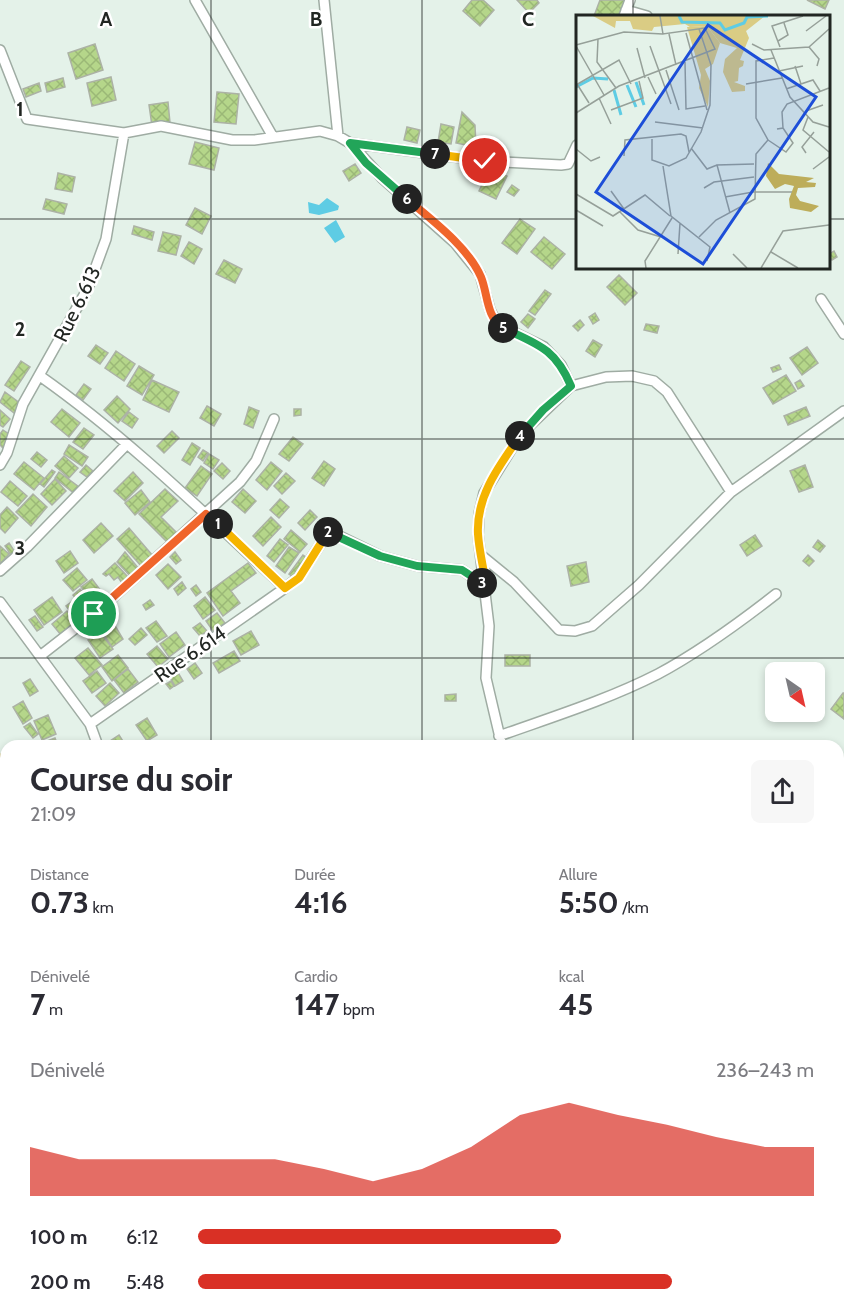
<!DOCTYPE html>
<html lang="fr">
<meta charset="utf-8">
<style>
body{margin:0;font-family:Cabin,sans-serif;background:#f7f7f7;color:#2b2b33;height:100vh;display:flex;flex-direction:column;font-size:22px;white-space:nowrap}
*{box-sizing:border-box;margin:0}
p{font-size:20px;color:#7c7c81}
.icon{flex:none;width:33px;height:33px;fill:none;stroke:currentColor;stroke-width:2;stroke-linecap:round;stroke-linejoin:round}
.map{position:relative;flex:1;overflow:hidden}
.details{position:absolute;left:0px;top:740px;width:844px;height:578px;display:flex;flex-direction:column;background:#fff;border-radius:18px 18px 0 0;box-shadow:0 3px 9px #0003}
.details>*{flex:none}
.needle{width:39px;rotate:146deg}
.buttons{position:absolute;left:765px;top:662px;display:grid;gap:12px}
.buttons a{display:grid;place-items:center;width:60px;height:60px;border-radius:9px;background:#fff;box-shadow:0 3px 9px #0003;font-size:30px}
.pin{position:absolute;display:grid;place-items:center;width:51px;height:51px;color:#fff;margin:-26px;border:3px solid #fff;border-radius:50%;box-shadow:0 2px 6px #0007}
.km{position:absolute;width:30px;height:30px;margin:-15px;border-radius:50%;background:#222;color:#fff;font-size:16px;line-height:30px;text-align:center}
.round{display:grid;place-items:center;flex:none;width:63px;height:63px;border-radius:9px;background:#f7f7f7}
.overview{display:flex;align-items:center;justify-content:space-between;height:102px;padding:0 30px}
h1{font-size:33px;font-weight:700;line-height:45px}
.metrics{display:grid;grid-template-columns:repeat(3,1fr);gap:9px;height:102px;padding:6px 30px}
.metrics div{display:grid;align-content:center}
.metrics b{font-size:30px;font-weight:700}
.metrics small{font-size:16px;font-weight:400}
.metrics p{font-size:16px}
.chart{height:168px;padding:12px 30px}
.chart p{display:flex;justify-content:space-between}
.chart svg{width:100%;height:108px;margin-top:6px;fill:#d93025;opacity:.7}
ul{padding:0 30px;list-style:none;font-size:20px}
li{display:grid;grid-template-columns:96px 72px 1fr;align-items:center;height:45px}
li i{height:15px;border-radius:8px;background:#d93025}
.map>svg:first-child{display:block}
.grass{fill:url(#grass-dots)}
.forest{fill:url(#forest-crowns)}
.wetland{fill:url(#wetland-marsh)}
.water{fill:#5ecce4}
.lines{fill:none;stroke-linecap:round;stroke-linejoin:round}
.stream{stroke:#5ecce4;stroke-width:3}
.building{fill:url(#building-cross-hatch);stroke:#acb2a5;stroke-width:1.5}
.street-casing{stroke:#9faca3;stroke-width:12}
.street{stroke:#fff;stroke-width:9}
.split-1-casing{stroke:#fff;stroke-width:12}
.split-2-casing{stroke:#fff;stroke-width:12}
.split-3-casing{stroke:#fff;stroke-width:12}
.split-4-casing{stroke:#fff;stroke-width:12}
.split-5-casing{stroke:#fff;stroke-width:12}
.split-6-casing{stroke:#fff;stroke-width:12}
.split-7-casing{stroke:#fff;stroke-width:12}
.split-8-casing{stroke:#fff;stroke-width:12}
.split-1{stroke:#f0652b;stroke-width:8}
.split-2{stroke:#f5b400;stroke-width:8}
.split-3{stroke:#22a559;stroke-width:8}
.split-4{stroke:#f5b400;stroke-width:8}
.split-5{stroke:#22a559;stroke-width:8}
.split-6{stroke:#f0652b;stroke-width:8}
.split-7{stroke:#22a559;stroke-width:8}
.split-8{stroke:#f5b400;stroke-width:8}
.grid{fill:none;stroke:#212622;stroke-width:1.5;stroke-opacity:0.55}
.labels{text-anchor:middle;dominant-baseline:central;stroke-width:5;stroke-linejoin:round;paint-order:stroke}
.street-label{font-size:20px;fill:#212622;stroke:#fff}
.inset-river{fill:none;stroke:#5ecce4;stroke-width:3}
.inset-road{fill:none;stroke:#96a099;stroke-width:1.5}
.view{fill:#1d4ed8;fill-opacity:0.15;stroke:#1d4ed8;stroke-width:3}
.inset-edge{fill:none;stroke:#212622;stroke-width:3}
.grid-label{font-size:20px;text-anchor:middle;font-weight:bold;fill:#212622;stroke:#fff;stroke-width:5;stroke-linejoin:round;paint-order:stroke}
</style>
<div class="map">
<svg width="844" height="1316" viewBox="0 0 844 1316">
<defs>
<pattern id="grass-dots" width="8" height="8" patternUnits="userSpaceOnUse" patternTransform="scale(1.5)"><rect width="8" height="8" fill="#dacc84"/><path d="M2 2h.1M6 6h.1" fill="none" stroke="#bbaf72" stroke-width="1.8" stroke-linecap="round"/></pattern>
<pattern id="forest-crowns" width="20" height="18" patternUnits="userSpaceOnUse" patternTransform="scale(1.5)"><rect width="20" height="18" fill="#bdad5a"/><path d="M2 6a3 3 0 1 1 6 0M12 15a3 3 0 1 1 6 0" fill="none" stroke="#998d4a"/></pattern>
<pattern id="wetland-marsh" width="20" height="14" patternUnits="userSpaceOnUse" patternTransform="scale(1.5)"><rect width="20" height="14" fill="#dacc84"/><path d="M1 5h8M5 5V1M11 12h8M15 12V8" fill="none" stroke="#bbaf72"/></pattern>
<pattern id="building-cross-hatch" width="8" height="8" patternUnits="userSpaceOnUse" patternTransform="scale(1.5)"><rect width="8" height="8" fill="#b5d68a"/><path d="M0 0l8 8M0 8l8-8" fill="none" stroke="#9bb877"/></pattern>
</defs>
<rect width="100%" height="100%" fill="#e4f2e9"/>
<path class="grass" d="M 838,1134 L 844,1138 L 844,1302 L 838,1300 Z"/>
<path class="forest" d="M 0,753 L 6,759 L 6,782 L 0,780 Z"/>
<path class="wetland" d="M 839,1300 L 844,1302 L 844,1316 L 556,1316 L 555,1311 L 838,1311 Z"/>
<path class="water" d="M 327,198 L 339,206 L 338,210 L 319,215 L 309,213 L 308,202 L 319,205 Z
M 336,220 L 345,237 L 335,243 L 324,228 Z"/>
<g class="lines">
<path class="stream" d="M 838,814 L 844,817
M 838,861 L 844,865
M 832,1311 L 833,1316"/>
</g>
<path class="building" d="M 472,0 L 483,0 L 494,10 L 480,26 L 463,11 Z
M 517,0 L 537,0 L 539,3 L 529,13 Z
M 600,0 L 626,0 L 620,16 L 594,16 Z
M 807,0 L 829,0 L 825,9 Z
M 95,44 L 103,70 L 76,79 L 68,53 Z
M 111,77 L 116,100 L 92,106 L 87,83 Z
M 63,78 L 65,87 L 47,92 L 45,83 Z
M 39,83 L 41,91 L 26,97 L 23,89 Z
M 217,92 L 239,94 L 236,124 L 214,122 Z
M 168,102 L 170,123 L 152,126 L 149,105 Z
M 462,112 L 475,125 L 476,147 L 456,143 Z
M 441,124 L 454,127 L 451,144 L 438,142 Z
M 407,127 L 420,130 L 417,143 L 404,140 Z
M 195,142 L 219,148 L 214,170 L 189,164 Z
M 355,164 L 361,173 L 349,181 L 343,171 Z
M 490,168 L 507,176 L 496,199 L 479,191 Z
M 58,173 L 75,177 L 72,192 L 55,189 Z
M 512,185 L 519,190 L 514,196 L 507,192 Z
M 46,199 L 67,204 L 64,214 L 43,209 Z
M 195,208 L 211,216 L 202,234 L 186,225 Z
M 520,219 L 535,229 L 517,254 L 502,243 Z
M 134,226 L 154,232 L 152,240 L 132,234 Z
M 163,232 L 181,236 L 176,255 L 158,251 Z
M 544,237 L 565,254 L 552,269 L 531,252 Z
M 189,242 L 202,249 L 194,264 L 181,256 Z
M 834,251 L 837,257 L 832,260 L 828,255 Z
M 224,260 L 242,269 L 235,283 L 216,274 Z
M 619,275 L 637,293 L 625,305 L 607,287 Z
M 545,290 L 551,294 L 535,315 L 529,311 Z
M 595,313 L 599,320 L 593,324 L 589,317 Z
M 528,314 L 535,319 L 528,328 L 521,322 Z
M 580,320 L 584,325 L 578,331 L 573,326 Z
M 646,324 L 659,326 L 657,333 L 644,330 Z
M 593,340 L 602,345 L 595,357 L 586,351 Z
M 96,345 L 108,353 L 100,364 L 88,356 Z
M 807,347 L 818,363 L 802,375 L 790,358 Z
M 116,351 L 135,364 L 124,381 L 105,368 Z
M 21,361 L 30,367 L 14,391 L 5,385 Z
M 779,365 L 781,369 L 773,372 L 771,368 Z
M 139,366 L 154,375 L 142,395 L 127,386 Z
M 786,375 L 796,391 L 773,404 L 763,388 Z
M 152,380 L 179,392 L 169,412 L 143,400 Z
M 800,380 L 804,386 L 798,389 L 795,383 Z
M 84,384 L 91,389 L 83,400 L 76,395 Z
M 5,392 L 21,404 L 14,413 L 0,402 Z
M 117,396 L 130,409 L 118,423 L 104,410 Z
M 207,406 L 221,414 L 214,426 L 200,418 Z
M 249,407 L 259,411 L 253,428 L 244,424 Z
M 806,407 L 810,416 L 788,425 L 784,416 Z
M 62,409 L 80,423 L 69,437 L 51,422 Z
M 294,409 L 301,409 L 301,415 L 294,416 Z
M 0,410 L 10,419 L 3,427 L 0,425 Z
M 129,412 L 138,419 L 132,428 L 122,421 Z
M 84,428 L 94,435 L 83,449 L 73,442 Z
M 3,430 L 12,436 L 3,448 L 0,445 L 0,434 Z
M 172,431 L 179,438 L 164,453 L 157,446 Z
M 293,437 L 303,444 L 289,461 L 279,454 Z
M 192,443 L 200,448 L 190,465 L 182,460 Z
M 69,445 L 88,457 L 82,466 L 64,454 Z
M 203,450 L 208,453 L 203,461 L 198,457 Z
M 37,452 L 47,460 L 41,467 L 31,459 Z
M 209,454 L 219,460 L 213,469 L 204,463 Z
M 64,456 L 78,468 L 69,478 L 55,466 Z
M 324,461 L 335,469 L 324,486 L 312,478 Z
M 24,462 L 44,478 L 34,490 L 14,474 Z
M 271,462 L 282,471 L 267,490 L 256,480 Z
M 222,463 L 230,471 L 223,479 L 214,471 Z
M 86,465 L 93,471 L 87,477 L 80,472 Z
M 805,465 L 813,487 L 799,492 L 790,471 Z
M 201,466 L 212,474 L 197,496 L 185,488 Z
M 52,470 L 55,472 L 44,487 L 40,484 Z
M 59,472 L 79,487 L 75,494 L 55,478 Z
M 133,472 L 143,483 L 125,501 L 114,491 Z
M 286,473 L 295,481 L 282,494 L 274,486 Z
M 55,479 L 66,491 L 52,505 L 41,494 Z
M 10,481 L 27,496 L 18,506 L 1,492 Z
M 165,489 L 178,501 L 161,517 L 178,534 L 168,543 L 139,514 Z
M 243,489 L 256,501 L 245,513 L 232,502 Z
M 141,490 L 150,502 L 135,515 L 125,503 Z
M 33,494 L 47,507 L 31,526 L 16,512 Z
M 280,499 L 289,507 L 279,518 L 270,510 Z
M 7,507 L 18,518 L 5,533 L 0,528 L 0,515 Z
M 310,510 L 317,517 L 305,530 L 298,523 Z
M 271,517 L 281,527 L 263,546 L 253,536 Z
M 101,523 L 113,536 L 94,553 L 83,540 Z
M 129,528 L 153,556 L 142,567 L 117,539 Z
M 291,530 L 307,544 L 300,552 L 284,539 Z
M 755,535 L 762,546 L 747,556 L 740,545 Z
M 280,539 L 288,545 L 274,562 L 267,556 Z
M 818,540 L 825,546 L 820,552 L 813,547 Z
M 9,543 L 15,552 L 11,555 L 5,546 Z
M 0,546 L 9,554 L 0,564 Z
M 289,547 L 299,553 L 285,573 L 276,566 Z
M 70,551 L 78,563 L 64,573 L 56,561 Z
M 125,552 L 139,569 L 131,577 L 117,562 Z
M 175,552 L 181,560 L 176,564 L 170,557 Z
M 303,555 L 309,559 L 296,579 L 289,574 Z
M 808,555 L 814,561 L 809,566 L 803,561 Z
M 586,562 L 589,582 L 571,586 L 567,566 Z
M 115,563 L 128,577 L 122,583 L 118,577 L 114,580 L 109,574 L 106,576 L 103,574 Z
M 248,563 L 256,573 L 231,591 L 240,603 L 223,616 L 207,593 Z
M 168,564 L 181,577 L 168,589 L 156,575 Z
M 77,568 L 87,580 L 73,591 L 63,580 Z
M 92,579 L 104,595 L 93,603 L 81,587 Z
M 182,582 L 186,588 L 178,595 L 174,589 Z
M 196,585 L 201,592 L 196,596 L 191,589 Z
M 80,589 L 91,602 L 84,608 L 73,595 Z
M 52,597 L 62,612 L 44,625 L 34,610 Z
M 205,597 L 215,610 L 203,619 L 194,606 Z
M 74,600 L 86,616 L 78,622 L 66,606 Z
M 150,600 L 154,605 L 146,610 L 143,605 Z
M 67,611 L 77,623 L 61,635 L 52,624 Z
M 217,613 L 225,623 L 213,631 L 206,621 Z
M 35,616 L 43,627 L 37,631 L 29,620 Z
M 156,621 L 167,636 L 157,642 L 146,628 Z
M 200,623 L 207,631 L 200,636 L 193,628 Z
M 114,624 L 123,639 L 112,647 L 102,632 Z
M 141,628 L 147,635 L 135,645 L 129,639 Z
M 99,631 L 113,649 L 100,658 L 88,640 Z
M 251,631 L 259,645 L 241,655 L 233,641 Z
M 176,632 L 185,645 L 169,657 L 160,644 Z
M 157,646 L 168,659 L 158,667 L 147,654 Z
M 88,648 L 102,665 L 89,675 L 75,658 Z
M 234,651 L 240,661 L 219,673 L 213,663 Z
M 118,655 L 128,668 L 112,681 L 102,667 Z
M 505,655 L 530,655 L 530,666 L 505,666 Z
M 195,663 L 202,673 L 194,679 L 187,669 Z
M 128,669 L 138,682 L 124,693 L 114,680 Z
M 97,671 L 106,683 L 92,693 L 83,681 Z
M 177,671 L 183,681 L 175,686 L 169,676 Z
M 30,679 L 38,691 L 30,696 L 23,683 Z
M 171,681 L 174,686 L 170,689 L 166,684 Z
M 110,683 L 119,693 L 105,706 L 96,696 Z
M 843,693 L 844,693 L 844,719 L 831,709 Z
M 456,694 L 456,701 L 445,701 L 445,695 Z
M 23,701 L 32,718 L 23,724 L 13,707 Z
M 48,715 L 56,734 L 42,740 L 34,721 Z
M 147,718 L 157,735 L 147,741 L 136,725 Z
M 30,723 L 38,734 L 33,738 L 24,727 Z
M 119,735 L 126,746 L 113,746 L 110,741 Z
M 55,738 L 58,746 L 39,746 L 39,744 Z
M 0,817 L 6,817 L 6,833 L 1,834 Z
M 0,853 L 6,854 L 6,869 L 0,869 Z
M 0,871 L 6,872 L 6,878 L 0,877 Z
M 0,945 L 6,948 L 6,958 L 0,955 Z
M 0,957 L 6,960 L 3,976 L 0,975 Z
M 0,977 L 5,978 L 0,997 Z
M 0,1014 L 6,1016 L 6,1069 L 0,1066 Z
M 0,1144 L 6,1144 L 6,1164 L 0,1165 Z
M 6,1240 L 6,1272 L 0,1267 L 0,1248 Z
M 54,1311 L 66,1311 L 62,1316 L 55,1316 L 52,1314 Z
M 74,1311 L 91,1311 L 87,1316 L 80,1316 Z
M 98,1311 L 123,1311 L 119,1316 L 96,1316 Z
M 197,1311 L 203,1311 L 209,1316 L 196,1316 L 194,1314 Z
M 362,1311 L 391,1311 L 383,1316 L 366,1316 Z
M 393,1311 L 405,1311 L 408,1316 L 386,1316 Z
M 494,1311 L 511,1311 L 512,1316 L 495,1316 Z"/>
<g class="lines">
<defs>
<path id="street" d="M 195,0 L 273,137
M 324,0 L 338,136
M 626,10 L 647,16
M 624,16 L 630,0
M 0,50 L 27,119 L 124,133 L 161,126 L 232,140 L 254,140 L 320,131 L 338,136 L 350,143 L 382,178 L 455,243 L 480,274 L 490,310 L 497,324 L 544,347 L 561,365 L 571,386
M 350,143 L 485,161 L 561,165 L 568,164 L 577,145
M 821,299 L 844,334
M 40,376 C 128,438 206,515 285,588 L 90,724
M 0,465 L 7,453 L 23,404 L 88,288 L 106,239 L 124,133
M 482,556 L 514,582 L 559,630 L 575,631 L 592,626 L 639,585 L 731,492 L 844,411
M 0,571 L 27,547 L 126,445
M 285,588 L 299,577 L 329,531 L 380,556 L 417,566 L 462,570 L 486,586
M 0,602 L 90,724 L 98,746
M 40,656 L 99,610 L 240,482 L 256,461 L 274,419
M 499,736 C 552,717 607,700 658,674 C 699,652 739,623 776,594
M 502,746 L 486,678 L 489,626 L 478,535 L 479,514 L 484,493 L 520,435 L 571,386 L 606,377 L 632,376 L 654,381 L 667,392 L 731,492
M 838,796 L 844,800
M 838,868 L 844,871
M 0,904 L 6,905
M 0,998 L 6,1000
M 838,1026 L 844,1017
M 838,1119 L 844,1123
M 0,1202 L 6,1203
M 838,1229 L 844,1233
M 838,1286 L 844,1285
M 271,1311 L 279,1316
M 38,1316 L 42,1311
M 139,1316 L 143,1311
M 328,1316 L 333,1311
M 432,1316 L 440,1311"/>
</defs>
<use href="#street" class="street-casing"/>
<use href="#street" class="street"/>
</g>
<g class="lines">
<defs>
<path id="split-1" d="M 94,614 L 206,514 L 218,524"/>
<path id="split-2" d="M 218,524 L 285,588 L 299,578 L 328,532"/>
<path id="split-3" d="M 328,532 L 380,556 L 417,566 L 462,570 L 482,583"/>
<path id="split-4" d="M 482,583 L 486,586 C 484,569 479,551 478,534 C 476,496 499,466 520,436"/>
<path id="split-5" d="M 503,328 C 537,344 555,348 571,386 L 543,410 L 520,436"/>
<path id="split-6" d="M 407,199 C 432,220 468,247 481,277 C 488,294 486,317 503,328"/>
<path id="split-7" d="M 407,199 L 366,163 L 350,143 L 435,154"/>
<path id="split-8" d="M 435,154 L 485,161"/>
</defs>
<use href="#split-1" class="split-1-casing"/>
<use href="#split-2" class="split-2-casing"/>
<use href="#split-3" class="split-3-casing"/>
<use href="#split-4" class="split-4-casing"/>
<use href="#split-5" class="split-5-casing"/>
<use href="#split-6" class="split-6-casing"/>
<use href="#split-7" class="split-7-casing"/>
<use href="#split-8" class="split-8-casing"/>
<use href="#split-1" class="split-1"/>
<use href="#split-2" class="split-2"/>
<use href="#split-3" class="split-3"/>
<use href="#split-4" class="split-4"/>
<use href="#split-5" class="split-5"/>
<use href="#split-6" class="split-6"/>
<use href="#split-7" class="split-7"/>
<use href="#split-8" class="split-8"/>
</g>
<path class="grid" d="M 211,0 L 211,746M 422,0 L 422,746M 633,0 L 633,16M 0,219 L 577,219M 828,219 L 844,219M 633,267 L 633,746M 0,439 L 844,439M 0,658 L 844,658M 0,877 L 6,877M 838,877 L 844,877M 0,1097 L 6,1097M 838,1097 L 844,1097M 211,1311 L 211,1316M 422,1311 L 422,1316M 633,1311 L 633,1316"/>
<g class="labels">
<g class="street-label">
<text transform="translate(77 304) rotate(-64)">Rue 6.613</text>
<text transform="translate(190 654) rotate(-35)">Rue 6.614</text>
</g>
</g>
<g transform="translate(576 15)">
<rect width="254" height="254" fill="#e4f2e9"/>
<path d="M 131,11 L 144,28 L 137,49 L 129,54 L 134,66 L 132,92 L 123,73 L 125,60 L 111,12 Z" fill="#dacc84"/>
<path d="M 192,148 L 203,159 L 238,163 L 230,167 L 240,168 L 239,172 L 222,173 L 220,180 L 224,186 L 243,191 L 235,197 L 214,193 L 213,184 L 218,171 L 209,169 L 199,174 L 190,161 Z" fill="#bdad5a"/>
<path d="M 17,1 L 189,1 L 170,16 L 173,23 L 164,45 L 168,46 L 167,51 L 163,53 L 162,66 L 158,67 L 169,71 L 169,76 L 156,77 L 147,57 L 149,44 L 161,33 L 144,28 L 131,11 L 114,12 L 109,9 L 78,12 L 76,16 L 57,14 L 54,6 L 40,6 L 39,13 Z" fill="#dacc84"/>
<path class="inset-river" d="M 103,1 L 106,7 L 144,8 L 149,15 L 168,8 L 171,2 L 192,1M 60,67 L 68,90M 51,70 L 60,92M 0,72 L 17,63 L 32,64M 38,75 L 45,100"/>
<path class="inset-road" d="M 230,16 L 250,1M 110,18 L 131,95M 93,19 L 100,50M 22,24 L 21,47 L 40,73M 202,26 L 212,20 L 208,8M 176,29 L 188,35 L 233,32 L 253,14M 0,30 L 48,17 L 87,19M 0,31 L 28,80M 74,31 L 95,89M 204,32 L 196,11 L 227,1M 233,32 L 243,44 L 241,51M 61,33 L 69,63M 195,35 L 214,82 L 237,107 L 253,112M 109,47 L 110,94 L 129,91M 219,51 L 225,69M 90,55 L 103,95M 203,56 L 227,51M 72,62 L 80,79M 1,69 L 13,88M 170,69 L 206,63M 0,70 L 43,45 L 55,69M 210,74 L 237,65 L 244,76M 23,83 L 35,109M 35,95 L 67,83 L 63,66M 230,96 L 247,90M 0,98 L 43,71 L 139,34 L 129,13 L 87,19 L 84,1M 232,102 L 227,115 L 253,137M 79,107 L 127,113M 201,114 L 207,113 L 206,97 L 211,89 L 253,73M 76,124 L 76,145 L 93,151 L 110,143 L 125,117 L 134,90 L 135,50 L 123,14M 192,125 L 210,137 L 217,128 L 207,113M 115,133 L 131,154 L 141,150M 0,134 L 15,146 L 24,142M 230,138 L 226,132 L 238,117M 48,141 L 49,125 L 105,119 L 110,121 L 113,137M 87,151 L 95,201 L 134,232 L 131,246M 237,154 L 253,142M 128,173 L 138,167 L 178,162M 35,176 L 48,194M 0,179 L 37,201 L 69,180 L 94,201M 149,182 L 177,177 L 216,177M 0,195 L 27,211M 44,197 L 62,215 L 85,222M 154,198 L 141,150 L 178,149M 123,222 L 140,205 L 179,184 L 180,139 L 192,125 L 180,103 L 180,46 L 198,43M 195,237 L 222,253M 102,239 L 104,208M 157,239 L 171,253M 70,253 L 69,246 L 96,203M 185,253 L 207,216 L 253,210"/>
<path class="view" d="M 132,10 L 240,82 L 127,249 L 20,177 Z"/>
<rect width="254" height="254" class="inset-edge"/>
</g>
<g class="grid-label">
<text x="106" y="26">A</text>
<text x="316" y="26">B</text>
<text x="528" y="26">C</text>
<text x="20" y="116">1</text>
<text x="20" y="336">2</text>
<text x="20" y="555">3</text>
</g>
</svg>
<div class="buttons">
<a><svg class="needle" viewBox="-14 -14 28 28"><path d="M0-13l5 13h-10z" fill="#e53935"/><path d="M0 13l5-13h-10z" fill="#7c7c81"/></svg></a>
</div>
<div class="pin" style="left:94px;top:614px;background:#1e9e55"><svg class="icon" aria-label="arrive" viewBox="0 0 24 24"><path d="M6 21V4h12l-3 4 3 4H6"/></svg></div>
<div class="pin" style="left:485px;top:161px;background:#d93025"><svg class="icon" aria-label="check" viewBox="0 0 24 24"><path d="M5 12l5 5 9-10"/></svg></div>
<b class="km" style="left:218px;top:524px">1</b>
<b class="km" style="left:328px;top:532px">2</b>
<b class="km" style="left:482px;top:583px">3</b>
<b class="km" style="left:520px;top:436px">4</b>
<b class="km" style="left:503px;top:328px">5</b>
<b class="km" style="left:407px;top:199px">6</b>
<b class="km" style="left:435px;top:154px">7</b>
<section class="details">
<div class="overview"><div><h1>Course du soir</h1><p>21:09</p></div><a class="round"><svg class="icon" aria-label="share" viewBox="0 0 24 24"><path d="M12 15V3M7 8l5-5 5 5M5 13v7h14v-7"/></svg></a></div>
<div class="metrics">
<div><p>Distance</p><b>0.73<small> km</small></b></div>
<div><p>Durée</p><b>4:16</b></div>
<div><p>Allure</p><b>5:50<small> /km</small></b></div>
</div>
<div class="metrics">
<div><p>Dénivelé</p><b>7<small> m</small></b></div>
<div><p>Cardio</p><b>147<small> bpm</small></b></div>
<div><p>kcal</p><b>45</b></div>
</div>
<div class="chart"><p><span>Dénivelé</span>236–243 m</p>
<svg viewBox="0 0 160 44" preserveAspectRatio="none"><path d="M0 44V24L10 29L20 29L30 29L40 29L50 29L60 33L70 38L80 33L90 24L100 11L110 6L120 11L130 15L140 20L150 24L160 24V44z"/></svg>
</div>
<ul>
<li><b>100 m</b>6:12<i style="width:59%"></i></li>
<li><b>200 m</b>5:48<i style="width:77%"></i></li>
</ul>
</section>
</div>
